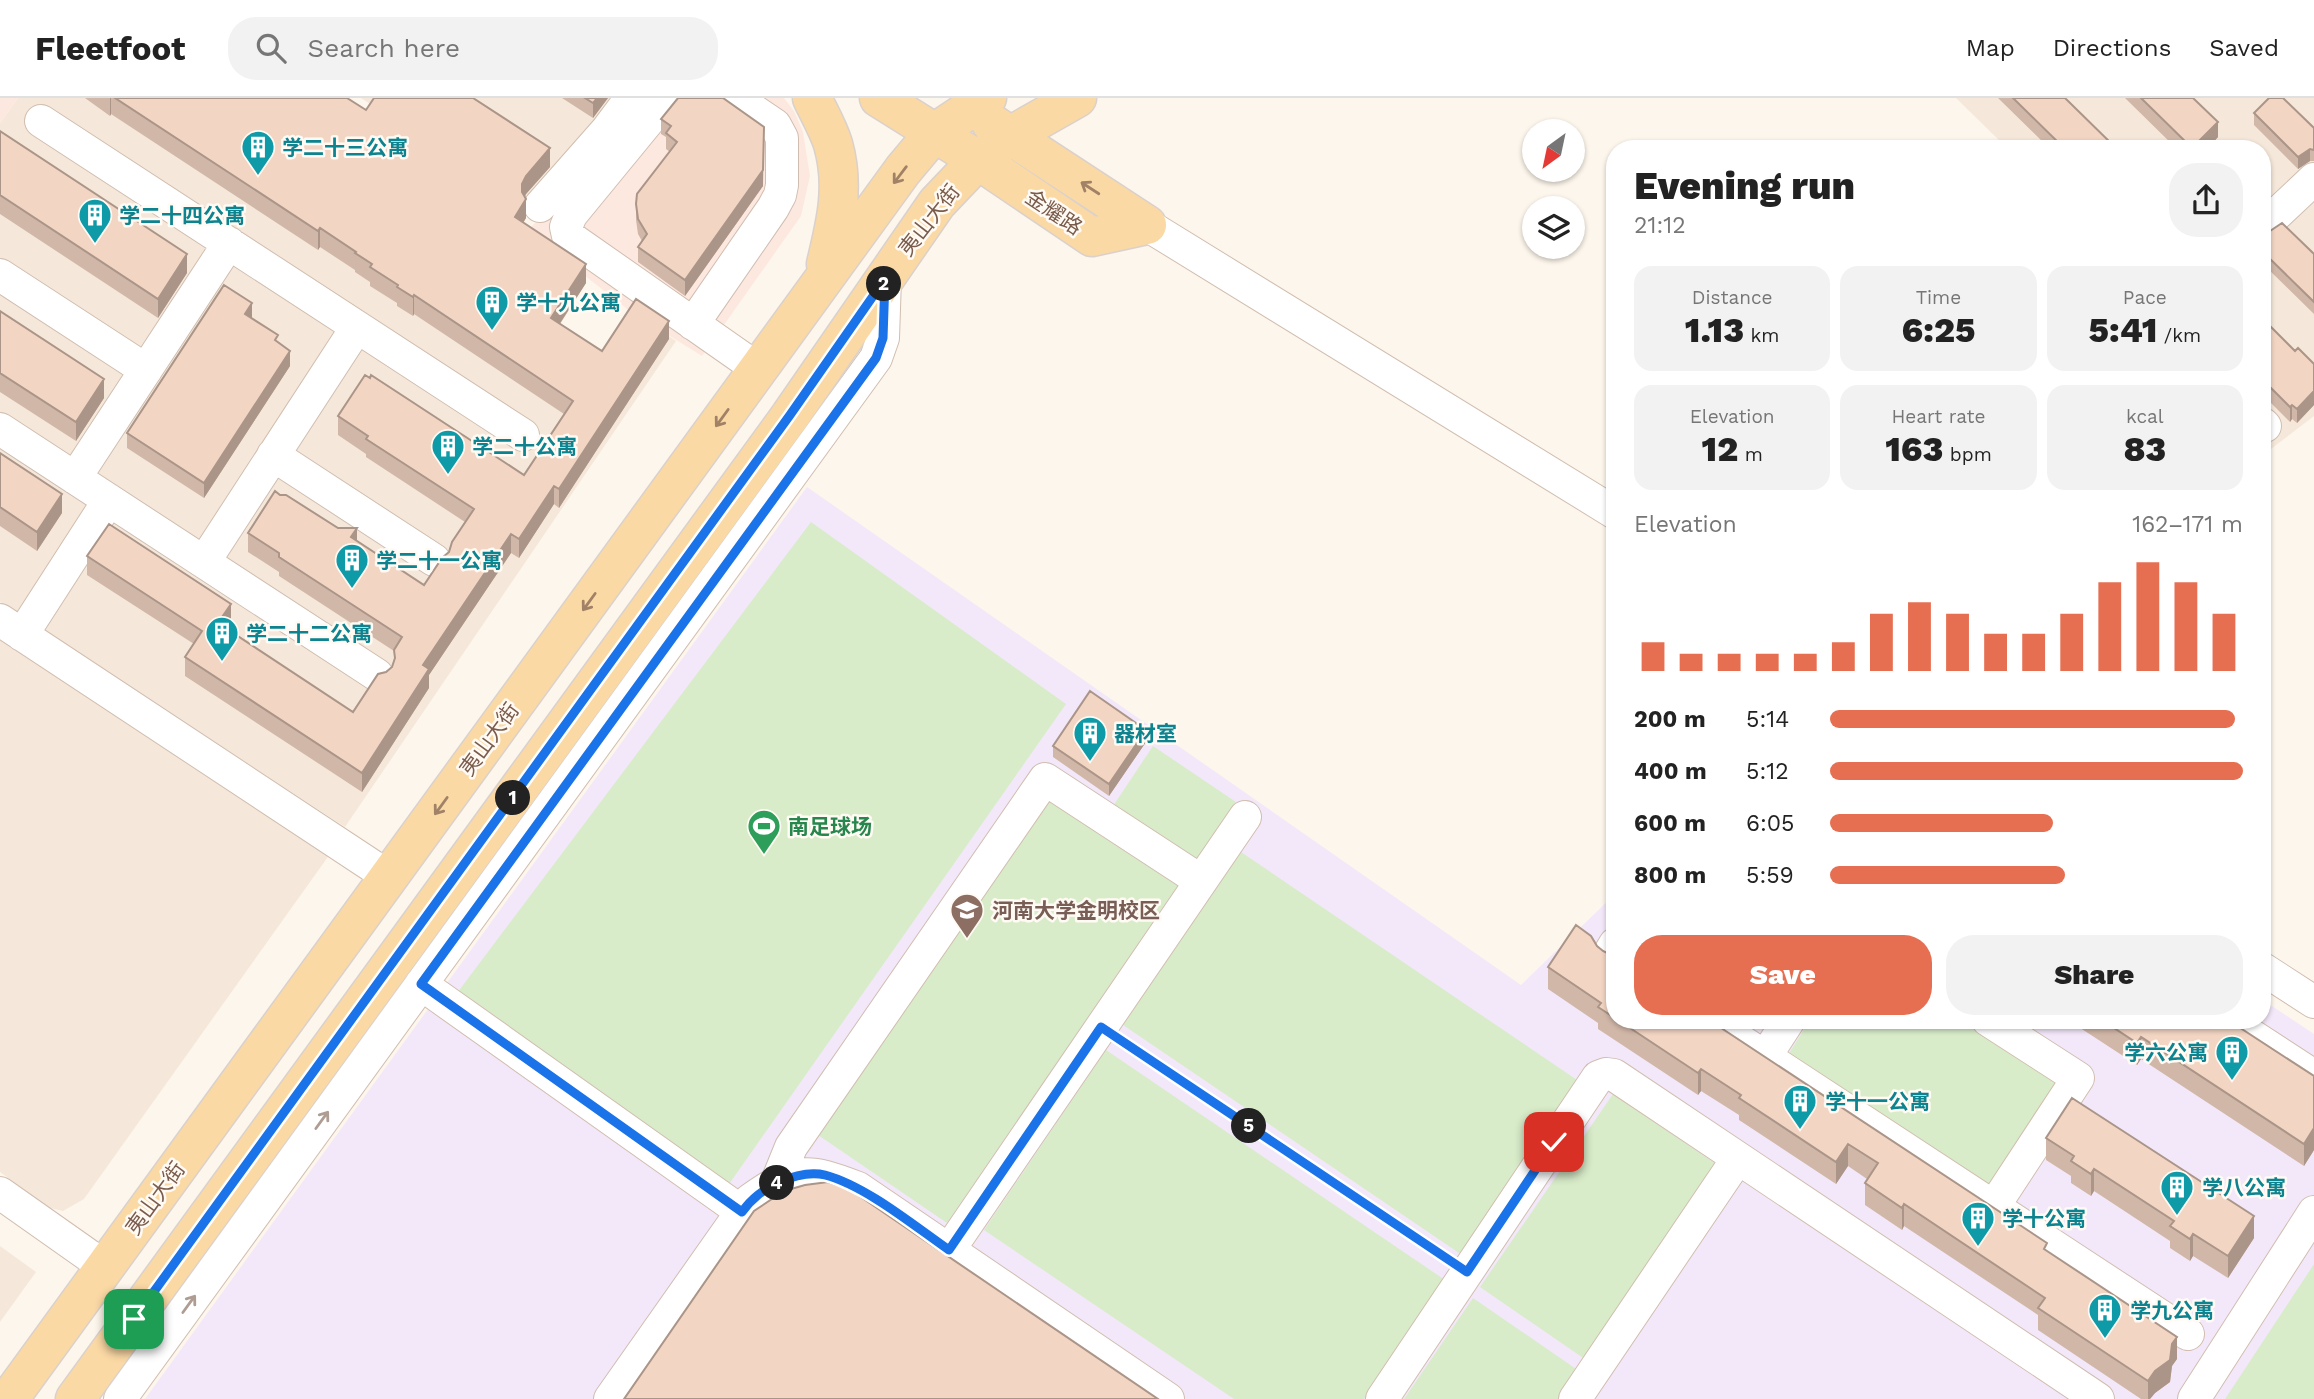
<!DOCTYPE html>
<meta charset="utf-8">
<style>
body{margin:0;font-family:"Work Sans","Noto Sans SC",sans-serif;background:#f2f2f2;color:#222;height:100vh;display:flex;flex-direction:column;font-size:26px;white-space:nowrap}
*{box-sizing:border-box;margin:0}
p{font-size:23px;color:#767676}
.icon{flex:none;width:38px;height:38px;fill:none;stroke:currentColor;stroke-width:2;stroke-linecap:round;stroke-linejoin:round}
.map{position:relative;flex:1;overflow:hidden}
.side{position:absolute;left:1606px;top:42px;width:665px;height:889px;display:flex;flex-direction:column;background:#fff;border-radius:28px;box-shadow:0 2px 5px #0004}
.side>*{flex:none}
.needle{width:46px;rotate:213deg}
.controls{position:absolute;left:1522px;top:21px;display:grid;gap:14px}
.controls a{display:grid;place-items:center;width:63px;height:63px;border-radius:50%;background:#fff;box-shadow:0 2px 5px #0004;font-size:35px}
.pin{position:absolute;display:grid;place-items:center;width:60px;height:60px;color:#fff;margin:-30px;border-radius:14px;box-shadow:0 4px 10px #0006}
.km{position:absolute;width:35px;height:35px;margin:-18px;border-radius:50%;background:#222;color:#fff;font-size:19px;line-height:35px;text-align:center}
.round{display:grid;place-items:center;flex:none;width:74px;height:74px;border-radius:28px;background:#f2f2f2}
.headline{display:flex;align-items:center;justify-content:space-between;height:119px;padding:0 28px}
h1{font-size:38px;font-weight:800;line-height:52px}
.figures{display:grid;grid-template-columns:repeat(3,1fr);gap:10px;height:119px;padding:7px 28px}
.figures div{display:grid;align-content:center;border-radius:18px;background:#f2f2f2;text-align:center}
.figures b{font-size:35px;font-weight:800}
.figures small{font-size:19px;font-weight:400}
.figures p{font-size:19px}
.chart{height:196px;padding:14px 28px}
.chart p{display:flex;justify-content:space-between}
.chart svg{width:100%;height:126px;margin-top:7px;stroke:#e76f51;stroke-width:6}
.primary-button{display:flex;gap:14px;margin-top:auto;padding:14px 28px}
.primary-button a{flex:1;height:80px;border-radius:28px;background:#e76f51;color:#fff;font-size:28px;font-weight:800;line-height:80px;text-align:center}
.primary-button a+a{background:#f2f2f2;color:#222}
ul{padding:0 28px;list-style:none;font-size:23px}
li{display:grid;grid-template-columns:112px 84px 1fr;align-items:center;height:52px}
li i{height:18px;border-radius:9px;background:#e76f51}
header{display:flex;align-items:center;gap:42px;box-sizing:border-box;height:98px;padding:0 35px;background:#fff;border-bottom:2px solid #e0e0e0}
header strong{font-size:33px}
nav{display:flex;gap:38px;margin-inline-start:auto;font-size:24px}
.search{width:490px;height:63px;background:#f2f2f2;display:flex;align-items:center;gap:18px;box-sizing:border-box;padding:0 24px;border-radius:28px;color:#767676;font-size:26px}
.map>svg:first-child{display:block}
.residential{fill:#f5e8da}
.commercial{fill:#fde8e0}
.education{fill:#f3e8fa}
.green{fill:#d8ecc9}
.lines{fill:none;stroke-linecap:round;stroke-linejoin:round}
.minor-casing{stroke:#d1beb0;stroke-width:34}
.major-casing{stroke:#dad1cd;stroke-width:41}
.path{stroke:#d9b8a5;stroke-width:3.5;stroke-dasharray:2 5;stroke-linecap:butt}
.minor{stroke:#fff;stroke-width:32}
.major{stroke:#fbd9a5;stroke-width:38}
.wall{fill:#d1b7a8}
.shaded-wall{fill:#aa9588}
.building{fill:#f3d5c3;stroke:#aa9588;stroke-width:2}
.oneway{stroke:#a18267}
.oneway2{stroke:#af9d94}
.route-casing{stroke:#fff;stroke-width:14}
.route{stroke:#1a73e8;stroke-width:9}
.labels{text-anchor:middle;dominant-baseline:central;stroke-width:5;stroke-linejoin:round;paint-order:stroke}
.culture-label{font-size:21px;font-weight:bold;fill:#0d838f;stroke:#fffaf3;text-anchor:start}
.street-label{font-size:21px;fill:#7a5c4d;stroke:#fffaf3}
.leisure-label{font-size:21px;font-weight:bold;fill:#27864d;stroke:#fffaf3;text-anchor:start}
.education-label{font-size:21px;font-weight:bold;fill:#785e54;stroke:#fffaf3;text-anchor:start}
</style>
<header>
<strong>Fleetfoot</strong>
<div class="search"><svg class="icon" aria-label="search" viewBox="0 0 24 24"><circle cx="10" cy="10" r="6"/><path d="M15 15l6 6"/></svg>Search here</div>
<nav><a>Map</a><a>Directions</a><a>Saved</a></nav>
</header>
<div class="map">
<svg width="2314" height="1301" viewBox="0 0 2314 1301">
<rect width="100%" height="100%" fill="#fdf6ec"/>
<path class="residential" d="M 18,0 L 202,0 L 601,259 L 631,214 L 676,243 L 345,729 L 0,504 L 0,25 Z
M 361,0 L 641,0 L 541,118 Z
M 1956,0 L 2314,0 L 2314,318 L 2263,357 L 2263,51 L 2008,51 Z
M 0,537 L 330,756 L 84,1101 L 63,1113 L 50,1110 L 0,1074 Z
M 0,1148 L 36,1174 L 0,1224 Z"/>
<path class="commercial" d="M 0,0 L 18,0 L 0,25 Z
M 641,0 L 784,0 L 794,13 L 803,34 L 810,78 L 801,118 L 702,258 L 631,214 L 528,133 Z"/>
<path class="education" d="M 807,389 L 1521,887 L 1615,796 L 1615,922 L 2263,922 L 2263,902 L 2314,936 L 2314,1301 L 145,1301 Z"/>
<path class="green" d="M 811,424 L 1066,606 L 720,1099 L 445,911 Z
M 1153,648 L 1236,704 L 1192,770 L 1109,714 Z
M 1050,698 L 1179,786 L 947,1125 L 818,1037 Z
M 1241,754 L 1580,984 L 1462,1157 L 1123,927 Z
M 1810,922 L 1966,922 L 2059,983 L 1987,1092 L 1786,960 Z
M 1106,952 L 1445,1182 L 1364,1301 L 1234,1301 L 984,1132 Z
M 1613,996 L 1722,1070 L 1589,1264 L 1480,1189 Z
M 2314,1166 L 2314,1301 L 2225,1301 Z
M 1473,1200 L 1582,1275 L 1564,1301 L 1404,1301 Z"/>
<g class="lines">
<defs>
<path id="minor" d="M 667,0 L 571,117 L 566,129 L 568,138 L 758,271
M 41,23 L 523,337
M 540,108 L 607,32 L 631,0
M 1147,127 L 1615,415
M 2263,129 L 2314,81
M 0,177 L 146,272
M 693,226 L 773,110 L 780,97 L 782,87 L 782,40 L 775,27 L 735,0
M 2263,326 L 2265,328
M 0,331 L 377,577
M 273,357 L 434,462
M 75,380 L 229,145
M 204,464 L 357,229
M 0,522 L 389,779
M 22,537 L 109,402
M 1615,846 L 1609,856 L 1615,861
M 2263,871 L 2314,904
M 421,886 L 742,1114
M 1709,922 L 2188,1236
M 1988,922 L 2078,980 L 1994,1108
M 2228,922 L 2314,978
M 1765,959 L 1789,922
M 776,1086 L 791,1049 L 1045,681 L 1201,783
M 0,1095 L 105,1169
M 949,1152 L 1245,719
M 120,1301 L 876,260 L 883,240 L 885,181
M 610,1301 L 750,1102 C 795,1070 807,1070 858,1090 L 1168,1301
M 1382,1301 L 1598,979 L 1606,976 L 1614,977 L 2098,1301
M 1575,1301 L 1738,1060
M 2194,1301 L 2314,1114"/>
<path id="major" d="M 812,0 C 819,15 828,30 833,46 C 845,88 836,125 826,166
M 879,0 L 978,62 L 1092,139 L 1147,127
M 991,25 L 1147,127
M 9,1301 L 903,72 L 934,35 L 987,0
M 75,1301 L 790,318 L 937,105 L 978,62 L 1010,38 L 1077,0"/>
</defs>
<use href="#minor" class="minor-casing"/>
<use href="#major" class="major-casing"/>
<path class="path" d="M 1123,943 L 1445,1159"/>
<use href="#minor" class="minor"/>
<use href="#major" class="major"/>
</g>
<path class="wall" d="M 85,0 L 347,0 L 366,12 L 550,69 L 526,96 L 525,98 L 526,120 L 523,125 L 586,185 L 560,226 L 602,253 L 669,241 L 559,410 L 554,406 L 519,460 L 511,455 L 429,577 L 429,590 L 362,694 L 185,578 L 185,559 L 194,546 L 87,477 L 87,458 L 231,525 L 226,531 L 353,614 L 386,574 L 392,569 L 394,563 L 394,553 L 279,478 L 279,474 L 248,454 L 248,435 L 280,397 L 357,443 L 424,487 L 449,454 L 465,424 L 366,359 L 366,356 L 338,337 L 338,318 L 524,377 L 564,316 L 414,216 L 413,218 L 397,208 L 397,205 L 370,188 L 370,184 L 355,174 L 355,172 L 320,149 L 318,152 L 111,16 L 110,18 Z
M 562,0 L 608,0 L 593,20 Z
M 1998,0 L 2065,0 L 2117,51 L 2050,51 Z
M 2125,0 L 2193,0 L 2218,39 L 2207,51 L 2177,51 Z
M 2254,15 L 2314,30 L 2314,63 L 2310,63 L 2298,71 L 2254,27 Z
M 661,21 L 763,88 L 685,198 L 638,164 L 638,149 L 642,143 L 638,136 L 636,122 L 636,106 L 670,54 L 666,51 L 666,39 L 661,36 Z
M 0,33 L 187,175 L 158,220 L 0,116 Z
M 2263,135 L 2314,156 L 2314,216 L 2263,166 Z
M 0,213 L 104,300 L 76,343 L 0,294 Z
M 252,220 L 278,244 L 290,268 L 204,400 L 127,350 L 127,335 Z
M 2263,221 L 2295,253 L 2314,266 L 2314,307 L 2297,325 L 2292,321 L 2290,324 L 2263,297 Z
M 0,355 L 62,415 L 37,453 L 0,428 Z
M 1146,644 L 1109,698 L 1053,659 L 1053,648 Z
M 1603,853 L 1611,857 L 1615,857 L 1615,922 L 1709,922 L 2047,1153 L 2177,1261 L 2172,1268 L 2170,1284 L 2155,1295 L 2150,1301 L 2141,1301 L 2038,1232 L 2038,1217 L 1904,1128 L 1902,1132 L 1865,1107 L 1865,1085 L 1867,1081 L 1848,1068 L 1836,1086 L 1739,1022 L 1739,1017 L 1701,993 L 1698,997 L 1598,931 L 1598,925 L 1548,891 L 1548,869 Z
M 2068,922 L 2228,922 L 2314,978 L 2314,1052 L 2304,1068 L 2141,961 L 2137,967 Z
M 2046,1040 L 2254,1140 L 2228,1180 L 2193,1158 L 2190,1163 L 2170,1150 L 2170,1143 L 2094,1093 L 2091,1098 L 2071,1085 L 2071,1078 L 2046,1062 Z"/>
<path class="shaded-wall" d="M 110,0 L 111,0 L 111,16 L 110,18 Z
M 597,0 L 608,0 L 593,20 L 593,5 Z
M 2218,24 L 2218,39 L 2207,51 L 2192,51 Z
M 764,29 L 763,88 L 685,198 L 685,182 Z
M 550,50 L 550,69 L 526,96 L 522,105 L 522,86 L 526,78 Z
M 2310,51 L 2310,63 L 2298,71 L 2298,59 Z
M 526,101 L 526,120 L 515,138 L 515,119 Z
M 320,130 L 320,149 L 318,152 L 318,133 Z
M 187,156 L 187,175 L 158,220 L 158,201 Z
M 586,166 L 586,185 L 551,239 L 551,220 Z
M 414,197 L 414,216 L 413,218 L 413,199 Z
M 252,205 L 252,220 L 245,216 Z
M 669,223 L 669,241 L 559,410 L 559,391 Z
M 290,253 L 290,268 L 204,400 L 204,385 Z
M 104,281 L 104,300 L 76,343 L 76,324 Z
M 2314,293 L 2314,307 L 2297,325 L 2297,311 Z
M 2292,307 L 2292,321 L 2290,324 L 2290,309 Z
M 554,388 L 554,406 L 519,460 L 519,441 Z
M 62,396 L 62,415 L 37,453 L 37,434 Z
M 357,430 L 357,449 L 351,439 Z
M 511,436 L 511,455 L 429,577 L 429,590 L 362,694 L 362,675 L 423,567 Z
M 231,506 L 231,525 L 218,544 L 218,525 Z
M 1146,632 L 1146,644 L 1109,698 L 1109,686 Z
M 2141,939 L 2141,961 L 2137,967 L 2137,945 Z
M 1701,971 L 1701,993 L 1698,997 L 1698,975 Z
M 2314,1030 L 2314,1052 L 2304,1068 L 2304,1046 Z
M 1848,1046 L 1848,1068 L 1836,1086 L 1836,1064 Z
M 2094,1071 L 2094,1093 L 2091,1098 L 2091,1076 Z
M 1904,1106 L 1904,1128 L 1902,1132 L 1902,1110 Z
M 2254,1118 L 2254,1140 L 2228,1180 L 2228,1158 Z
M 2193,1136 L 2193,1158 L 2190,1163 L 2190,1141 Z
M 2177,1239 L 2177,1261 L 2172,1268 L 2170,1284 L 2155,1295 L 2150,1301 L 2148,1301 L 2148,1283 Z"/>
<path class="building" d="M 115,0 L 347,0 L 366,12 L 374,0 L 473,0 L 550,50 L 526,78 L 522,86 L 522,94 L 526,101 L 515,119 L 586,166 L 551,220 L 602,253 L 636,201 L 669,223 L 559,391 L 554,388 L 519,441 L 511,436 L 423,567 L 429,571 L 362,675 L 185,559 L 202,533 L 87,458 L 109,426 L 231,506 L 218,525 L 353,614 L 378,576 L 386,574 L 392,569 L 395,560 L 394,552 L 402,539 L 279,459 L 279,455 L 248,435 L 275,393 L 280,397 L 286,397 L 338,430 L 357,430 L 351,439 L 424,487 L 442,460 L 449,454 L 452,444 L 474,411 L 366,341 L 368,338 L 338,318 L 365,277 L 370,280 L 371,277 L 524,377 L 573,303 L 414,197 L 413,199 L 397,189 L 398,187 L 370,169 L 372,166 L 355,155 L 356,154 L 320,130 L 318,133 Z
M 585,0 L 597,0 L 593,5 Z
M 678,0 L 723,0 L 764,29 L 763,72 L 685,182 L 638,149 L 647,136 L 638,121 L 636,106 L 637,96 L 677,44 L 666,35 L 671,28 L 661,21 Z
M 2013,0 L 2065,0 L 2117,51 L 2065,51 Z
M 2141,0 L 2193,0 L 2218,24 L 2192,50 Z
M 2269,0 L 2283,0 L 2314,30 L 2314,52 L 2310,51 L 2298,59 L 2254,15 Z
M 0,33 L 187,156 L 158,201 L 0,97 Z
M 2282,125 L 2314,156 L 2314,204 L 2263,154 L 2263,135 L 2267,135 Z
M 224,187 L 252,205 L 245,216 L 278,237 L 275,242 L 290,253 L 204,385 L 127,335 Z
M 0,213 L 104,281 L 76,324 L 0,275 Z
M 2263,221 L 2295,253 L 2298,250 L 2314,266 L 2314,293 L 2297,311 L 2292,307 L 2290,309 L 2263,282 Z
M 0,355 L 62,396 L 37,434 L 0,409 Z
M 1090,593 L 1146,632 L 1109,686 L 1053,648 Z
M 1576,827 L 1591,838 L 1597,848 L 1603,853 L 1611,857 L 1615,857 L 1615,920 L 1598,909 L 1601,905 L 1548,869 Z
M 1618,922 L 1709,922 L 2047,1145 L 2044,1151 L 2177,1239 L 2172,1246 L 2170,1262 L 2155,1273 L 2148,1283 L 2038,1210 L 2045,1200 L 1904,1106 L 1902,1110 L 1865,1085 L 1878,1065 L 1848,1046 L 1836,1064 L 1739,1000 L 1741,997 L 1701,971 L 1698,975 Z
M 2102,922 L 2228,922 L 2314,978 L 2314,1030 L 2304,1046 L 2141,939 L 2137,945 Z
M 2072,1000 L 2254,1118 L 2228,1158 L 2193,1136 L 2190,1141 L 2170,1128 L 2174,1123 L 2094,1071 L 2091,1076 L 2071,1063 L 2074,1058 L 2046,1040 Z
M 828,1084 L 849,1091 L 1158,1301 L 624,1301 L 754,1113 L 784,1093 L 805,1087 Z"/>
<defs><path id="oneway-shaft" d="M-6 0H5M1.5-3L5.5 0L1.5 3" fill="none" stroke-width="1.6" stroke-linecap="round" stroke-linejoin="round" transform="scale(1.75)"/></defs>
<g class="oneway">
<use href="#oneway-shaft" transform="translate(900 77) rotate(127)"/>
<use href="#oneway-shaft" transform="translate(1090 90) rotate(-147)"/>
<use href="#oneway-shaft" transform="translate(722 320) rotate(126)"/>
<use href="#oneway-shaft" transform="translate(589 504) rotate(126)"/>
<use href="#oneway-shaft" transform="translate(441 708) rotate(126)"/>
</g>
<g class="oneway2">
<use href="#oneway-shaft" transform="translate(322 1022) rotate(-54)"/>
<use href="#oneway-shaft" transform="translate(189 1206) rotate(-54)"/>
</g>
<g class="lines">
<defs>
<path id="route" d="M 134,1221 L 790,317 L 885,181 L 883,240 L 876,260 L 421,886 L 742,1114 C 752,1100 763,1092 779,1084 C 793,1078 809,1073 825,1077 C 866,1088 913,1127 949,1152 L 1101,929 L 1467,1174 L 1554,1044"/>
</defs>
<use href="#route" class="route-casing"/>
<use href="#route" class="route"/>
</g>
<defs>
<symbol id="building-pin" viewBox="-11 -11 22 30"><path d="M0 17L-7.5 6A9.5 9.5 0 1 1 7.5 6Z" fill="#0f9aa8" stroke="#fffaf3"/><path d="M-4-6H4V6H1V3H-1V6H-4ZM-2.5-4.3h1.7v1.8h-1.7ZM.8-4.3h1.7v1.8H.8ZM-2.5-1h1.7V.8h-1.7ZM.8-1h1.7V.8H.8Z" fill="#fff"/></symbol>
<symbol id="stadium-pin" viewBox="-11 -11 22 30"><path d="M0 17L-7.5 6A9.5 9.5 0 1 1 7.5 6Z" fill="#2e9e5b" stroke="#fffaf3"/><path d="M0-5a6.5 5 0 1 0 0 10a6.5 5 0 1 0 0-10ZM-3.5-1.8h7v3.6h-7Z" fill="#fff"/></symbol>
<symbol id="university-pin" viewBox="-11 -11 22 30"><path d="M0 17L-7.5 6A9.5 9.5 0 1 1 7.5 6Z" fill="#8d6e63" stroke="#fffaf3"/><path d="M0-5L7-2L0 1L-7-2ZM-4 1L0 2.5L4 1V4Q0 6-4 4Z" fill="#fff"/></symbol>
</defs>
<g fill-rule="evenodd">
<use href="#building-pin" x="239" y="30" width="38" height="52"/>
<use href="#building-pin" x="76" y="98" width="38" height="52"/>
<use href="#building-pin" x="473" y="185" width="38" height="52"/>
<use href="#building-pin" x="429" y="329" width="38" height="52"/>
<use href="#building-pin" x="333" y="443" width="38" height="52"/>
<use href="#building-pin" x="203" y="516" width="38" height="52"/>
<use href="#building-pin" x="1071" y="616" width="38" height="52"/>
<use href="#stadium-pin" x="745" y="709" width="38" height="52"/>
<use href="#university-pin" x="948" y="793" width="38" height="52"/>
<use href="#building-pin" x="2213" y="935" width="38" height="52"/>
<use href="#building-pin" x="1781" y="984" width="38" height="52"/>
<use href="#building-pin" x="2158" y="1070" width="38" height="52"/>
<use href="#building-pin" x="1959" y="1101" width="38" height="52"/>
<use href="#building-pin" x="2086" y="1193" width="38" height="52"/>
</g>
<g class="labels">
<g class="culture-label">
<text x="282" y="49">学二十三公寓</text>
<text x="119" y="117">学二十四公寓</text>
<text x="516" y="204">学十九公寓</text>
<text x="472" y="348">学二十公寓</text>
<text x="376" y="462">学二十一公寓</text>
<text x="246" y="535">学二十二公寓</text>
<text x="1114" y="635">器材室</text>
<text x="2208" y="954" text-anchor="end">学六公寓</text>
<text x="1825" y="1003">学十一公寓</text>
<text x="2202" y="1089">学八公寓</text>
<text x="2002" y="1120">学十公寓</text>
<text x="2130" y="1212">学九公寓</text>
</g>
<g class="street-label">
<text transform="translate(1054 114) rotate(34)">金耀路</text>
<text transform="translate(929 122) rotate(-52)">夷山大街</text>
<text transform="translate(489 641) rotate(-54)">夷山大街</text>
<text transform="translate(155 1100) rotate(-54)">夷山大街</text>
</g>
<g class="leisure-label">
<text x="788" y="728">南足球场</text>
</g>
<g class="education-label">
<text x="992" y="812">河南大学金明校区</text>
</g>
</g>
</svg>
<div class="controls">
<a><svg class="needle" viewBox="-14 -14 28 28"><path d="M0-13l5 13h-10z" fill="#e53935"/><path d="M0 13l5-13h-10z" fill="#767676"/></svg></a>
<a><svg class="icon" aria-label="layers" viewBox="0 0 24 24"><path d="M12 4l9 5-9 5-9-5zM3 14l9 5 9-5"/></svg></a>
</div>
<div class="pin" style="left:134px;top:1221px;background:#1e9e55"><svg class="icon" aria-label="arrive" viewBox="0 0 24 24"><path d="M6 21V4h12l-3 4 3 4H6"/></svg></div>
<div class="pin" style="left:1554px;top:1044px;background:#d93025"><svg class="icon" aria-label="check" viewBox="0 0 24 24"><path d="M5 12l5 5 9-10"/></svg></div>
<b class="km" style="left:513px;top:700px">1</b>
<b class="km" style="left:884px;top:186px">2</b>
<b class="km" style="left:777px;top:1085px">4</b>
<b class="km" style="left:1249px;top:1028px">5</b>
<section class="side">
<div class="headline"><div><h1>Evening run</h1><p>21:12</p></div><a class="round"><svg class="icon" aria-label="share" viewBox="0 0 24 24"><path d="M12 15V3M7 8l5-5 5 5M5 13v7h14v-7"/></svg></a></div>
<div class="figures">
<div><p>Distance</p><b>1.13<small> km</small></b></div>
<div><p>Time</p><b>6:25</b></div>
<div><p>Pace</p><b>5:41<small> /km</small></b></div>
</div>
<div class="figures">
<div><p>Elevation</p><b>12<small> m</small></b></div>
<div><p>Heart rate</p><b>163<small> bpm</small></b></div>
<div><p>kcal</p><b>83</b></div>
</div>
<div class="chart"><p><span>Elevation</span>162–171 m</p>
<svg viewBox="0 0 160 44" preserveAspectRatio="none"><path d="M5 44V34M15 44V38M25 44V38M35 44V38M45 44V38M55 44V34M65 44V24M75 44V20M85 44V24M95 44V31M105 44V31M115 44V24M125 44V13M135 44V6M145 44V13M155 44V24"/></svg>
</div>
<ul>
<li><b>200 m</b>5:14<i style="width:98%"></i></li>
<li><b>400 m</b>5:12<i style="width:100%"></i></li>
<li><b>600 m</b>6:05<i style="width:54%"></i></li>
<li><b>800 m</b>5:59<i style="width:57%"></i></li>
</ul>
<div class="primary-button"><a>Save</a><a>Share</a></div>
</section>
</div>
